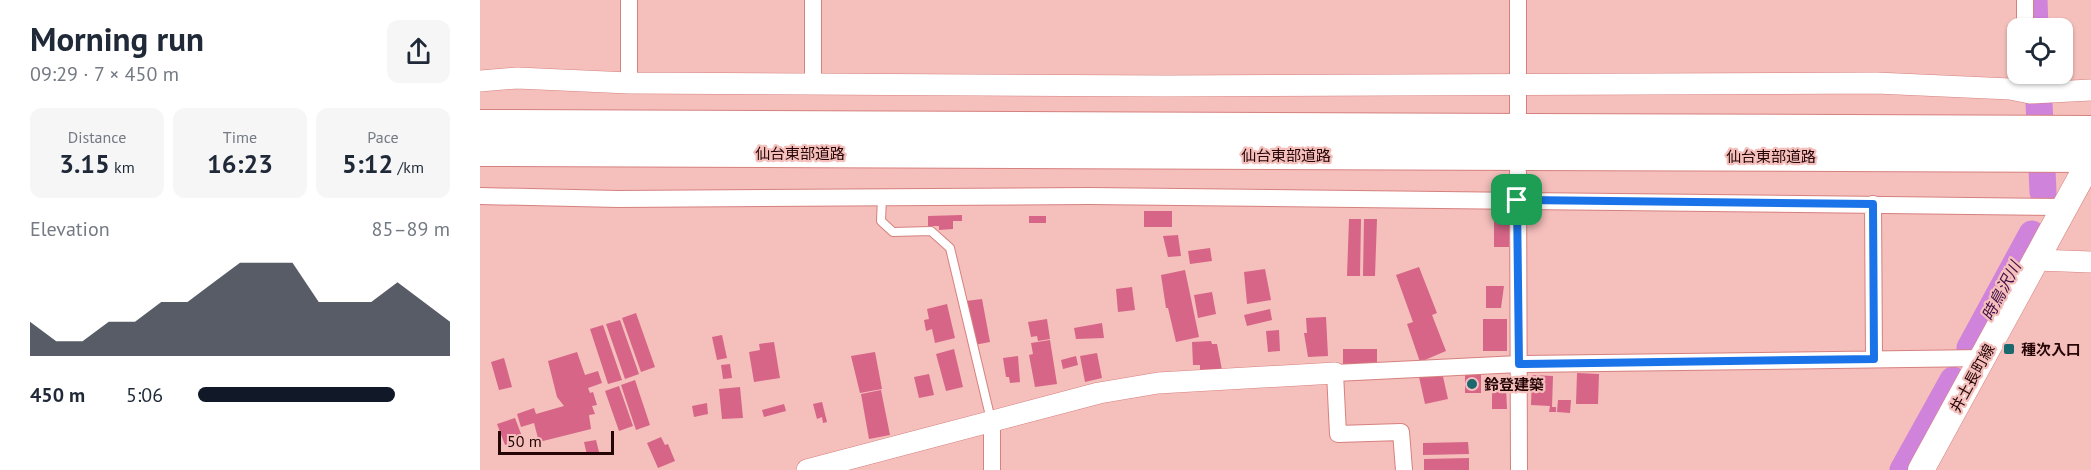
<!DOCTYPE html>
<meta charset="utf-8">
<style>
body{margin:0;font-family:"PT Sans","Noto Sans JP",sans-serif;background:#f6f6f7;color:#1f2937;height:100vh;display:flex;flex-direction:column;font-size:22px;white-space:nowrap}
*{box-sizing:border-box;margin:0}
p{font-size:20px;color:#747a83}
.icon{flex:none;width:33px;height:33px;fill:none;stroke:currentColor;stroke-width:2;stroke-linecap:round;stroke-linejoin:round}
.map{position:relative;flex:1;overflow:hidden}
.panel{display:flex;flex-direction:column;background:#fff;width:480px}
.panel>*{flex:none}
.fabs{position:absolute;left:1527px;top:18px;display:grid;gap:12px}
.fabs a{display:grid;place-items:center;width:66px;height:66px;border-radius:12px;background:#fff;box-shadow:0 2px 4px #0004;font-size:30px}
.scale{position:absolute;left:18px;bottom:15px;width:116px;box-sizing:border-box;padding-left:6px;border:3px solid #250607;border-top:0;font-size:16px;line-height:21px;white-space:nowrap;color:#250607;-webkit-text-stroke:4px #f5bfbc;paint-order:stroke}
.pin{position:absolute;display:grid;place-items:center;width:51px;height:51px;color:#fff;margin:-26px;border-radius:12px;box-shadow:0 3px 9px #0006}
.round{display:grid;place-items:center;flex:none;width:63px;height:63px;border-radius:12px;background:#f6f6f7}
.headline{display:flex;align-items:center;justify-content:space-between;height:102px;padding:0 30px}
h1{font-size:33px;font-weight:700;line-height:45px}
.stats{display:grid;grid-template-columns:repeat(3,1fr);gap:9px;height:102px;padding:6px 30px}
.stats div{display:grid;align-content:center;border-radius:12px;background:#f6f6f7;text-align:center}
.stats b{font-size:26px;font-weight:700}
.stats small{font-size:16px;font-weight:400}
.stats p{font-size:16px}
.chart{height:168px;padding:12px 30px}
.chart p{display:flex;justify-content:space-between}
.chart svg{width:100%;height:108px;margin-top:6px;fill:#111827;opacity:.7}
ul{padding:0 30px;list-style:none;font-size:20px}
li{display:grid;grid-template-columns:96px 72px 1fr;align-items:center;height:45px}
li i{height:15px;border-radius:8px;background:#111827}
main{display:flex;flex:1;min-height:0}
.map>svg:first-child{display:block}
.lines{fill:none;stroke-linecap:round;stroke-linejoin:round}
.river{stroke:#cf83da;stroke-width:27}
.building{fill:#d66588}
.service-casing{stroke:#d6817e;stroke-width:10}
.minor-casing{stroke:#d6817e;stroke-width:18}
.tertiary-casing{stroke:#d6817e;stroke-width:22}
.primary-casing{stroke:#d6817e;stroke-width:27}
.motorway-casing{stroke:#d6817e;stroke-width:32}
.service{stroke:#fff;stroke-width:8}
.minor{stroke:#fff;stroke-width:16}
.tertiary{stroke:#fff;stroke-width:21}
.primary{stroke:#fff;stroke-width:26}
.motorway{stroke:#fff;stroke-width:30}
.route-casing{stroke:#fff;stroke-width:12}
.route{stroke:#1a73e8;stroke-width:8}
.poi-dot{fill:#1b686e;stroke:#f5bfbc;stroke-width:2}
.labels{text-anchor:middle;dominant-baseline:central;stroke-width:4.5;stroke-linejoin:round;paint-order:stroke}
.street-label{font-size:15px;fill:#250607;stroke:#f5bfbc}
.poi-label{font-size:15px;font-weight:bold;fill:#250607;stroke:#f5bfbc;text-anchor:start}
.water-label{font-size:16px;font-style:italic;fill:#401047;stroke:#f5bfbc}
</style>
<main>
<section class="panel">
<div class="headline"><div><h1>Morning run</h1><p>09:29 · 7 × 450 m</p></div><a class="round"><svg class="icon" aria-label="share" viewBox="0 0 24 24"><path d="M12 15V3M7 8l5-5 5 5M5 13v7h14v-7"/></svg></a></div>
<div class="stats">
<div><p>Distance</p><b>3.15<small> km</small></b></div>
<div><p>Time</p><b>16:23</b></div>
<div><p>Pace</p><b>5:12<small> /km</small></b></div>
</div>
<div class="chart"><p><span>Elevation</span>85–89 m</p>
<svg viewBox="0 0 160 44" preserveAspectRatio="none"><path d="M0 44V30L10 38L20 38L30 30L40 30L50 22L60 22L70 14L80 6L90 6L100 6L110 22L120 22L130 22L140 14L150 22L160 30V44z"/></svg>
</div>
<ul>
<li><b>450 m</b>5:06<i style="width:78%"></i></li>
</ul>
</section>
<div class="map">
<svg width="1611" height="470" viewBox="0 0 1611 470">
<rect width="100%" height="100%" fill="#f5bfbc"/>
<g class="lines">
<path class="river" d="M 1554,0 L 1555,28
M 1559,103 L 1563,192
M 1490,348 L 1552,234
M 1423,470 L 1473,380"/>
</g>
<path class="building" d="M 664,211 L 692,211 L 692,227 L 664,227 Z
M 482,215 L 482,221 L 473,221 L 473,229 L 459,230 L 459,226 L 448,226 L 448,216 Z
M 549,216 L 566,216 L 566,223 L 549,223 Z
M 869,219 L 881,219 L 880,276 L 867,276 Z
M 884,219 L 897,219 L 895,276 L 883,276 Z
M 1014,220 L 1029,221 L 1029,247 L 1014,247 Z
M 698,235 L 701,256 L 688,257 L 683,236 Z
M 730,248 L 732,261 L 710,264 L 708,251 Z
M 939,267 L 957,313 L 952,315 L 966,351 L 940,362 L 927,324 L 933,322 L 916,275 Z
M 785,269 L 791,300 L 767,304 L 764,272 Z
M 705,270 L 719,337 L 696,342 L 688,308 L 686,308 L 681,275 Z
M 1006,286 L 1024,286 L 1021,308 L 1006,308 Z
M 652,287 L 655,310 L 638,312 L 636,289 Z
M 732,292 L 736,314 L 718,318 L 714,295 Z
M 502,299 L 510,342 L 494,345 L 486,301 Z
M 467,304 L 475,338 L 455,343 L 452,329 L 446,331 L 444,320 L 449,319 L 447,309 Z
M 790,309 L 792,320 L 767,326 L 764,315 Z
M 156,313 L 175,367 L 161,372 L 142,318 Z
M 846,317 L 848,356 L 828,357 L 824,333 L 827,333 L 826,318 Z
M 567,319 L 570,339 L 558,341 L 557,336 L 551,337 L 548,322 Z
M 1003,319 L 1027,319 L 1027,351 L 1003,351 Z
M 140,320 L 159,374 L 145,379 L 126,324 Z
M 622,323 L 624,338 L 596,339 L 594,328 Z
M 123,325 L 142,380 L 128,384 L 110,329 Z
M 799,330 L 800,351 L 788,352 L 786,331 Z
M 242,335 L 247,358 L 237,360 L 232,337 Z
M 570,340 L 577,384 L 555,387 L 549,355 L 553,354 L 551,343 Z
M 731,341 L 732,344 L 737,344 L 742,370 L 720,371 L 720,365 L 713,365 L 712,342 Z
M 294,342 L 300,378 L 274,382 L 269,352 L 280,350 L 279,344 Z
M 474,349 L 483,387 L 466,391 L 456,354 Z
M 863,349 L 897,349 L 897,365 L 863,365 Z
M 97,352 L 105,375 L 118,371 L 122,383 L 108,388 L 110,393 L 113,392 L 117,405 L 112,406 L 115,414 L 109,415 L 111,429 L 59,442 L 54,423 L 41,427 L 37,414 L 54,408 L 56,414 L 84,406 L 77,397 L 68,361 Z
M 395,352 L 402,389 L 380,393 L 371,356 Z
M 617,353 L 622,378 L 605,382 L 600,356 Z
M 538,356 L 540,382 L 530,383 L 529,377 L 526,377 L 523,358 Z
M 596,356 L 598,365 L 583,369 L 581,360 Z
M 24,358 L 32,387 L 19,390 L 11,362 Z
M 250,364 L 252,378 L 243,379 L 241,365 Z
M 962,372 L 968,399 L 945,404 L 939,377 Z
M 1097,373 L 1119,374 L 1118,404 L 1096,404 Z
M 449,374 L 454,395 L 439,398 L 434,377 Z
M 985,375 L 1001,375 L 1001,393 L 985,393 Z
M 1052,375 L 1073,376 L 1072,407 L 1076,407 L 1076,412 L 1069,412 L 1070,406 L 1051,405 Z
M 155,380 L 170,425 L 156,430 L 141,385 Z
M 139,386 L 153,426 L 139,431 L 125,391 Z
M 260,387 L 263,418 L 242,419 L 239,389 Z
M 1012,387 L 1026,387 L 1027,409 L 1012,409 Z
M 401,390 L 410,435 L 389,439 L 381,394 Z
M 1078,400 L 1091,400 L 1090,413 L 1077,412 Z
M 342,402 L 347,422 L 343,423 L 342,417 L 337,419 L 333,404 Z
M 227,403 L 228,414 L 214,417 L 212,406 Z
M 304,404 L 306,411 L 284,417 L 282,410 Z
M 35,418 L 43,439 L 25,445 L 17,424 Z
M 181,437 L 185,445 L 188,444 L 195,461 L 178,468 L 167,443 Z
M 116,440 L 119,452 L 107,455 L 104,442 Z
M 988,442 L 989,454 L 943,455 L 943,443 Z
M 989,458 L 989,470 L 944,470 L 944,459 Z"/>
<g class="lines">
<defs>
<path id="service" d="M 402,197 L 401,221 L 413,232 L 451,231 L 470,248 L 511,420"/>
<path id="minor" d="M 149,0 L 149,83
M 333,0 L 333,84
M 1545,28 L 1545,0
M 1544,91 L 1544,74
M 1038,113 L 1038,0
M 1038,172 L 1039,470
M 0,196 L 138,199 L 609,196 L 1585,207
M 1393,204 L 1394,359
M 512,421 L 512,470
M 924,470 L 921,432 L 858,434 L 855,373 L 1039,364 L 1504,358"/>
<path id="tertiary" d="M 0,81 L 37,78 L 149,83 L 687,86 L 1396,83 L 1530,89 L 1550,93 L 1611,90
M 1557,260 L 1611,262
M 327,470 L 619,393 L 678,383 L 855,373"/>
<path id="primary" d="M 1441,470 L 1611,159"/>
<path id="motorway" d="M 0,125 L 1611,131
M 0,151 L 1611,157"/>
</defs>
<use href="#service" class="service-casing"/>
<use href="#minor" class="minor-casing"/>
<use href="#tertiary" class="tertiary-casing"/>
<use href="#primary" class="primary-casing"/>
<use href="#motorway" class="motorway-casing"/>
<use href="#service" class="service"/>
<use href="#minor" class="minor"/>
<use href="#tertiary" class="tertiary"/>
<use href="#primary" class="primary"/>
<use href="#motorway" class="motorway"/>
</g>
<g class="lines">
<defs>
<path id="route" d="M 1037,200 L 1393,204 L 1394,359 L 1039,364 Z"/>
</defs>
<use href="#route" class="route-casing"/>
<use href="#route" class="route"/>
</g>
<g class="poi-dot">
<rect x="1523" y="343" width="12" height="12" rx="3"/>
<circle cx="992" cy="384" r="6"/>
</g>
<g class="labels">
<g class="street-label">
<text x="320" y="153">仙台東部道路</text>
<text x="806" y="155">仙台東部道路</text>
<text x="1291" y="156">仙台東部道路</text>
<text transform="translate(1492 378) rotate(-61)">井土長町線</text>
</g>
<g class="poi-label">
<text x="1541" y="349">種次入口</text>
<text x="1004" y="384">鈴登建築</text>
</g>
<g class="water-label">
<text transform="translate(1521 291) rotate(-62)">時鳥沢川</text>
</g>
</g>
</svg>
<div class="fabs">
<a><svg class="icon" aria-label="locate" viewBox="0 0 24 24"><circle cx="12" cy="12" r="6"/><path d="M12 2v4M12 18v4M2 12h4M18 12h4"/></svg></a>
</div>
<div class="scale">50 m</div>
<div class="pin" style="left:1037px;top:200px;background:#1e9e55"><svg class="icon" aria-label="arrive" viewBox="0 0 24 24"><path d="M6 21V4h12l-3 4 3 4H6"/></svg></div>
</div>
</main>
